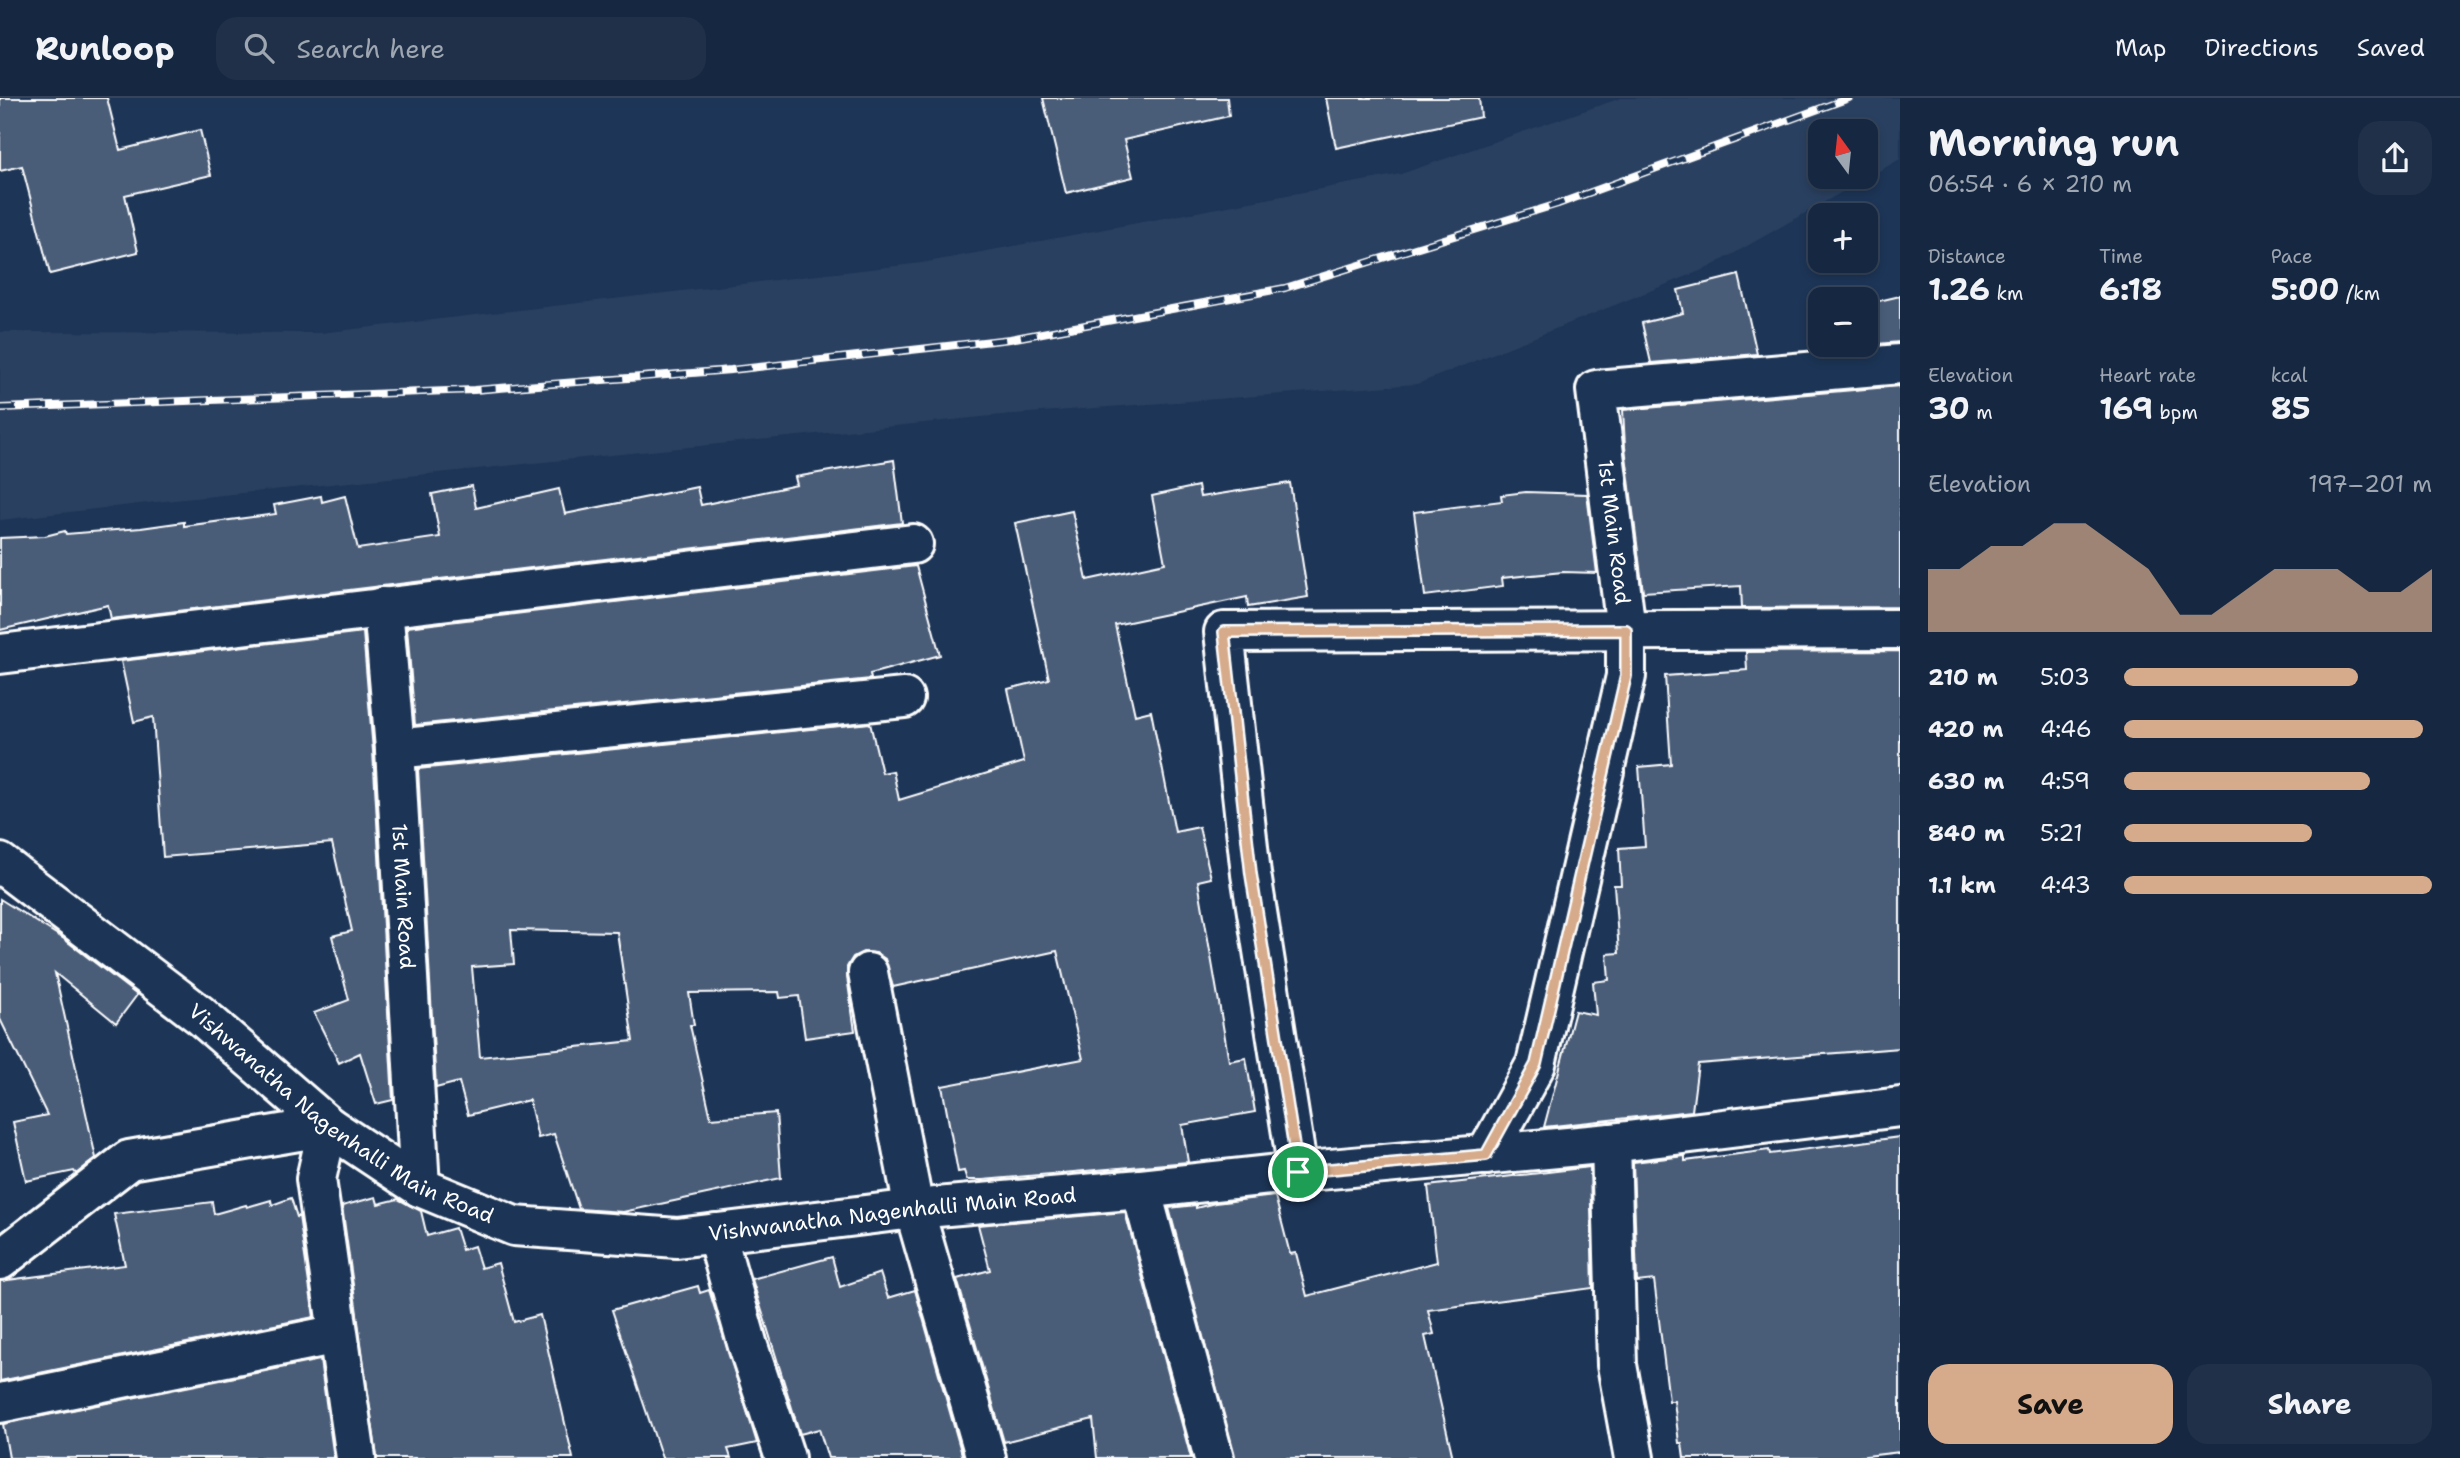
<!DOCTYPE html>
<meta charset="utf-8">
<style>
body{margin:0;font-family:"Shantell Sans",sans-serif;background:#1f3048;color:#f1f3f6;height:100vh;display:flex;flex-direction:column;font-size:26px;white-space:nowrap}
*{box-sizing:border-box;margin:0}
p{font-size:23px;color:#9ea6b1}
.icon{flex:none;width:38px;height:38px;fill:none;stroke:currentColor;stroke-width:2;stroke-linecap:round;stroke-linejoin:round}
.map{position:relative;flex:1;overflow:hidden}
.sheet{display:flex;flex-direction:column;background:#162841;width:560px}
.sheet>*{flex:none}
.needle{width:46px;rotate:345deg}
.buttons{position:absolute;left:1808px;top:21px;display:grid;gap:14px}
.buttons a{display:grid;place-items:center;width:70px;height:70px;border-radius:14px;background:#162841;box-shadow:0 4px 10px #0003,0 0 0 2px #35445a;font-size:35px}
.pin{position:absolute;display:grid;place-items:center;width:60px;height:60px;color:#fff;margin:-30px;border:4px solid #fff;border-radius:50%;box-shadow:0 2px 7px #0007}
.round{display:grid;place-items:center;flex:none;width:74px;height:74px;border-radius:21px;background:#1f3048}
.headline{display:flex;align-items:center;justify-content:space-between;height:119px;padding:0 28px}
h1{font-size:38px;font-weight:700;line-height:52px}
.figures{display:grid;grid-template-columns:repeat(3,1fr);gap:10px;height:119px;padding:7px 28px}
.figures div{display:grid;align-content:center}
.figures b{font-size:30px;font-weight:700}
.figures small{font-size:19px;font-weight:400}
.figures p{font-size:19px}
.chart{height:196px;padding:14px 28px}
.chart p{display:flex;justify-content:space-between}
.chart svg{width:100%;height:126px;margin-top:7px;fill:#d6ab8b;opacity:.7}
.cta{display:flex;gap:14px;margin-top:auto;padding:14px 28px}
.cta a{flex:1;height:80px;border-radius:21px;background:#d6ab8b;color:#111;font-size:28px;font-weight:700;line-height:80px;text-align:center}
.cta a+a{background:#1f3048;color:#f1f3f6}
ul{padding:0 28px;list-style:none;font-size:23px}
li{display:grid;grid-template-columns:112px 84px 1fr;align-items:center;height:52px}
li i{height:18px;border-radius:9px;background:#d6ab8b}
header{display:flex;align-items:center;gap:42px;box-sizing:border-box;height:98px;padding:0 35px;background:#162841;border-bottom:2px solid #35445a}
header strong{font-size:33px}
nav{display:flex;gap:38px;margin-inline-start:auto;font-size:24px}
.search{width:490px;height:63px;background:#1f3048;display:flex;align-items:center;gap:18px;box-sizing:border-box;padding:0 24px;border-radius:21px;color:#9ea6b1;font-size:26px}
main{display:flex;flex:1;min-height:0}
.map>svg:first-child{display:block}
.built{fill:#2a4161;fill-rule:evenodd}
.building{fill:#4a5d79;stroke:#fff;stroke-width:2;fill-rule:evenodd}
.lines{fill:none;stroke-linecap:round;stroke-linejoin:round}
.street-casing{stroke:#fff;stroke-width:44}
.secondary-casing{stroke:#fff;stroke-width:44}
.street{stroke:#1d3557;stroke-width:38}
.secondary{stroke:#1d3557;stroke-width:38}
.rail-casing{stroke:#fff;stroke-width:8}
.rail{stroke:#1d3557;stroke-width:5;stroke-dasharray:16;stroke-linecap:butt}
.route-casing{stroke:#fff;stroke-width:14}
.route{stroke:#d6ab8b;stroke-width:9}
.labels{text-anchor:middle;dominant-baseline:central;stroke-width:5;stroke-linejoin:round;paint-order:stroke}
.street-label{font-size:21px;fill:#fff;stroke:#1d3557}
</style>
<header>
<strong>Runloop</strong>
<div class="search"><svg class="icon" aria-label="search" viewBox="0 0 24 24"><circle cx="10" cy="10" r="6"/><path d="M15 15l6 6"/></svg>Search here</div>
<nav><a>Map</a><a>Directions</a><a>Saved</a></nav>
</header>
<main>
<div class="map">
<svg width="1900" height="1360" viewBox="0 0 1900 1360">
<rect width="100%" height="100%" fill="#1d3557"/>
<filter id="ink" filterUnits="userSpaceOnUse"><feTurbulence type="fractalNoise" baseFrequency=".0143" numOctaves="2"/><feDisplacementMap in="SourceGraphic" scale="14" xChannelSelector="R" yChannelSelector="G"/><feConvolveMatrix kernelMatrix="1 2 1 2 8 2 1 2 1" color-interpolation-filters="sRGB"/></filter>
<g filter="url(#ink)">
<path class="built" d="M 1621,0 L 1900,0 L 1900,61 L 1710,169 L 1417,286 L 1001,317 L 165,403 L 0,422 L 0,234 L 321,235 L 922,165 L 1401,76 ZM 1820,33 L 1866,33 L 1866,79 L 1820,79 Z"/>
<path class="building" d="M 0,0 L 107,0 L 120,52 L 200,32 L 211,77 L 125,97 L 138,154 L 50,176 L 22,68 L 0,73 Z
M 1043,0 L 1227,0 L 1229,18 L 1124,42 L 1133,79 L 1066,95 Z
M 1326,0 L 1479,0 L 1481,19 L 1336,50 Z
M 1739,177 L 1757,256 L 1651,265 L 1642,225 L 1683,215 L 1678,192 Z
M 1900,198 L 1900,244 L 1854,248 L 1866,247 L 1866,206 Z
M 1900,288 L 1900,509 L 1742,510 L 1741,488 L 1643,494 L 1625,349 L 1623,312 Z
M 894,362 L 902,425 L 111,521 L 108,507 L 0,532 L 0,440 L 45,438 L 65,433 L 66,436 L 141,430 L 184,424 L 184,428 L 276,416 L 274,407 L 321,398 L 322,404 L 345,398 L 358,451 L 440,439 L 432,396 L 472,388 L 476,410 L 559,391 L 565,416 L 697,389 L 701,407 L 797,387 L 795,379 Z
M 1290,385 L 1308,499 L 1248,509 L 1247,499 L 1115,527 L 1135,617 L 1151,613 L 1175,734 L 1199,729 L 1211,780 L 1198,783 L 1229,963 L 1246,960 L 1255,1014 L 1182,1027 L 1188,1064 L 983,1082 L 967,1082 L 964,1073 L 958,1074 L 942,988 L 1083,961 L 1057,853 L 893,889 L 885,861 L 876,855 L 863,854 L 853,859 L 847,869 L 847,879 L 855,933 L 805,940 L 799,898 L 780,900 L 779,894 L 689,895 L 694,927 L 690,927 L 711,1020 L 776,1015 L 781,1080 L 623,1114 L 579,1111 L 554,1036 L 538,1040 L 529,1002 L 468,1017 L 459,984 L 436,990 L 418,671 L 870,625 L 882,675 L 893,673 L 899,702 L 1024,664 L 1008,591 L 1049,581 L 1015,425 L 1072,413 L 1087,482 L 1165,465 L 1152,398 L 1198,388 L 1200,399 ZM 511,832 L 617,834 L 633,943 L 480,959 L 472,869 L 514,866 Z
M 1526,394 L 1587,396 L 1597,475 L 1563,474 L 1502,480 L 1503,488 L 1425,498 L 1414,414 L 1502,403 L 1501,397 Z
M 916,468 L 940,557 L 870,576 L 871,581 L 415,627 L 407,529 Z
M 363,534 L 373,653 L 393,1002 L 376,1006 L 360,955 L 339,965 L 314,915 L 349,902 L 332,838 L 352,833 L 332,745 L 163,759 L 153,619 L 134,624 L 121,563 Z
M 1900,553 L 1900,950 L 1698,966 L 1692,1013 L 1544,1029 L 1575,913 L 1596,917 L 1593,884 L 1609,882 L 1607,856 L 1619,855 L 1614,787 L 1621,787 L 1619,750 L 1645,748 L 1639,669 L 1671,666 L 1665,578 L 1747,572 L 1746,554 Z
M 0,801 L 64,841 L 137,897 L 116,925 L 55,875 L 96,1060 L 76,1076 L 74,1073 L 26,1083 L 13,1024 L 47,1017 L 0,921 Z
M 1900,1039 L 1900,1354 L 1849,1360 L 1684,1360 L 1682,1345 L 1679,1345 L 1674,1303 L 1669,1303 L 1654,1182 L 1637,1184 L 1633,1064 L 1685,1058 L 1685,1063 L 1769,1052 L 1770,1056 Z
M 1590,1069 L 1593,1190 L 1428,1212 L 1434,1236 L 1425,1238 L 1453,1360 L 1235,1360 L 1169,1110 L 1196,1107 L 1196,1110 L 1215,1105 L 1275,1098 L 1290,1156 L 1296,1155 L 1307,1198 L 1437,1164 L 1428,1088 Z
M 376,1099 L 378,1106 L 398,1101 L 421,1113 L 427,1138 L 455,1130 L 462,1152 L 474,1148 L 481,1170 L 498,1165 L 514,1224 L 540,1217 L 573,1360 L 377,1360 L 342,1108 Z
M 291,1100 L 297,1119 L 299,1118 L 314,1219 L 0,1283 L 0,1183 L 125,1167 L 114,1116 L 212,1104 L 214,1116 L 246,1107 L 247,1109 L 271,1102 L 272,1107 Z
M 1125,1114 L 1191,1360 L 1097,1360 L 1093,1321 L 1004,1344 L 957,1181 L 990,1172 L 978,1127 Z
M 832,1159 L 840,1189 L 880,1175 L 888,1200 L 915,1192 L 963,1360 L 828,1360 L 819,1331 L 800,1336 L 752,1181 Z
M 698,1188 L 700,1195 L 709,1192 L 757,1345 L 728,1351 L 731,1360 L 662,1360 L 612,1212 Z
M 320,1262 L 334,1360 L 9,1360 L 3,1326 Z"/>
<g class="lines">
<defs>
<g id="street">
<path id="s1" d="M 383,509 L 395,651 L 420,1089"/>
<path d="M 0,556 L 913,446"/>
<path d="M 395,651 L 904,600"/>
<path d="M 868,875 L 914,1111 L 986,1360"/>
<path d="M 1611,1045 L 1617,1267 L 1634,1360"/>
<path d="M 1486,1057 L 1536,966 L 1626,578 L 1626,532 L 1596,292 L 1900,266"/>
<path d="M 1298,1074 L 1251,776 L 1224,534 L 1900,531"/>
<path d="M 1141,1091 L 1214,1360"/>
<path d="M 716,1135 L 748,1248 L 785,1360"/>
<path d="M 0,1162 L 129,1062 L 328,1028 L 316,1081 L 356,1360"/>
<path d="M 0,1305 L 338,1236"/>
</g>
<g id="secondary">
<path id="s2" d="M 0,765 L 200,917 L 328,1028 L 420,1089 L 514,1128 L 677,1140 L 914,1111 L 1141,1091 L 1298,1074 L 1611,1045 L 1900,1009"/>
</g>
</defs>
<use href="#street" class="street-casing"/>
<use href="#secondary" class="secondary-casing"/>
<use href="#street" class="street"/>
<use href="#secondary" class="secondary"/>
<defs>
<path id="rail" d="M 0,310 L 474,292 L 731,272 L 1010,241 L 1285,190 L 1558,106 L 1849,0"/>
</defs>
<use href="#rail" class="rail-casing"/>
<use href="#rail" class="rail"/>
</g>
</g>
<g class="lines" filter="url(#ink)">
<defs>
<path id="route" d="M 1626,532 L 1626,578 L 1536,966 L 1486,1057 L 1298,1074 L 1251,776 L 1224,534 Z"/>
</defs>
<use href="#route" class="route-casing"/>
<use href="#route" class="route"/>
</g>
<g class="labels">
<g class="street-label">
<text transform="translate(1614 434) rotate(83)">1st Main Road</text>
<text stroke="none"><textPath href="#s1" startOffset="290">1st Main Road</textPath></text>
<text stroke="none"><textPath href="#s2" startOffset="425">Vishwanatha Nagenhalli Main Road</textPath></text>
<text stroke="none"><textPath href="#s2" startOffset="1013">Vishwanatha Nagenhalli Main Road</textPath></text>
</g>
</g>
</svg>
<div class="buttons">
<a><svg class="needle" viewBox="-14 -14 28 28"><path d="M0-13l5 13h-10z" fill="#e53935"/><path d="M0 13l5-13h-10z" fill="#9ea6b1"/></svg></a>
<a>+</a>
<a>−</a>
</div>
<div class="pin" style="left:1298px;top:1074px;background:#1e9e55"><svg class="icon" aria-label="arrive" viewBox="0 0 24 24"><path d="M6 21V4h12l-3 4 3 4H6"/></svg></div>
</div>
<section class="sheet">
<div class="headline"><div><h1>Morning run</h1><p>06:54 · 6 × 210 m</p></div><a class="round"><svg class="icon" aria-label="share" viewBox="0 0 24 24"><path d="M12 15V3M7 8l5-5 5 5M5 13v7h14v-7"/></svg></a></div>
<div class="figures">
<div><p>Distance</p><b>1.26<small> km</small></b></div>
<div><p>Time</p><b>6:18</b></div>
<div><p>Pace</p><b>5:00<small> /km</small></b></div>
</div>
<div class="figures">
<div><p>Elevation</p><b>30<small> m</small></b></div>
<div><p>Heart rate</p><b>169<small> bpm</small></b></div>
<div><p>kcal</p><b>85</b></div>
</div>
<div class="chart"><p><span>Elevation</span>197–201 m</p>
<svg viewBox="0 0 160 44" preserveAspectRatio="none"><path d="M0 44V22L10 22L20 14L30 14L40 6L50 6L60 14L70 22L80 38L90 38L100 30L110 22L120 22L130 22L140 30L150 30L160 22V44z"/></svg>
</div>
<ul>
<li><b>210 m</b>5:03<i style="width:76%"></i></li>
<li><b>420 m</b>4:46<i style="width:97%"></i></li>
<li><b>630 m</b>4:59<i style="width:80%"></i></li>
<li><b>840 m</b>5:21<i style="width:61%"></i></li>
<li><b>1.1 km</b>4:43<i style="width:100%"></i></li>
</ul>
<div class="cta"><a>Save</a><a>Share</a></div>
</section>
</main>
